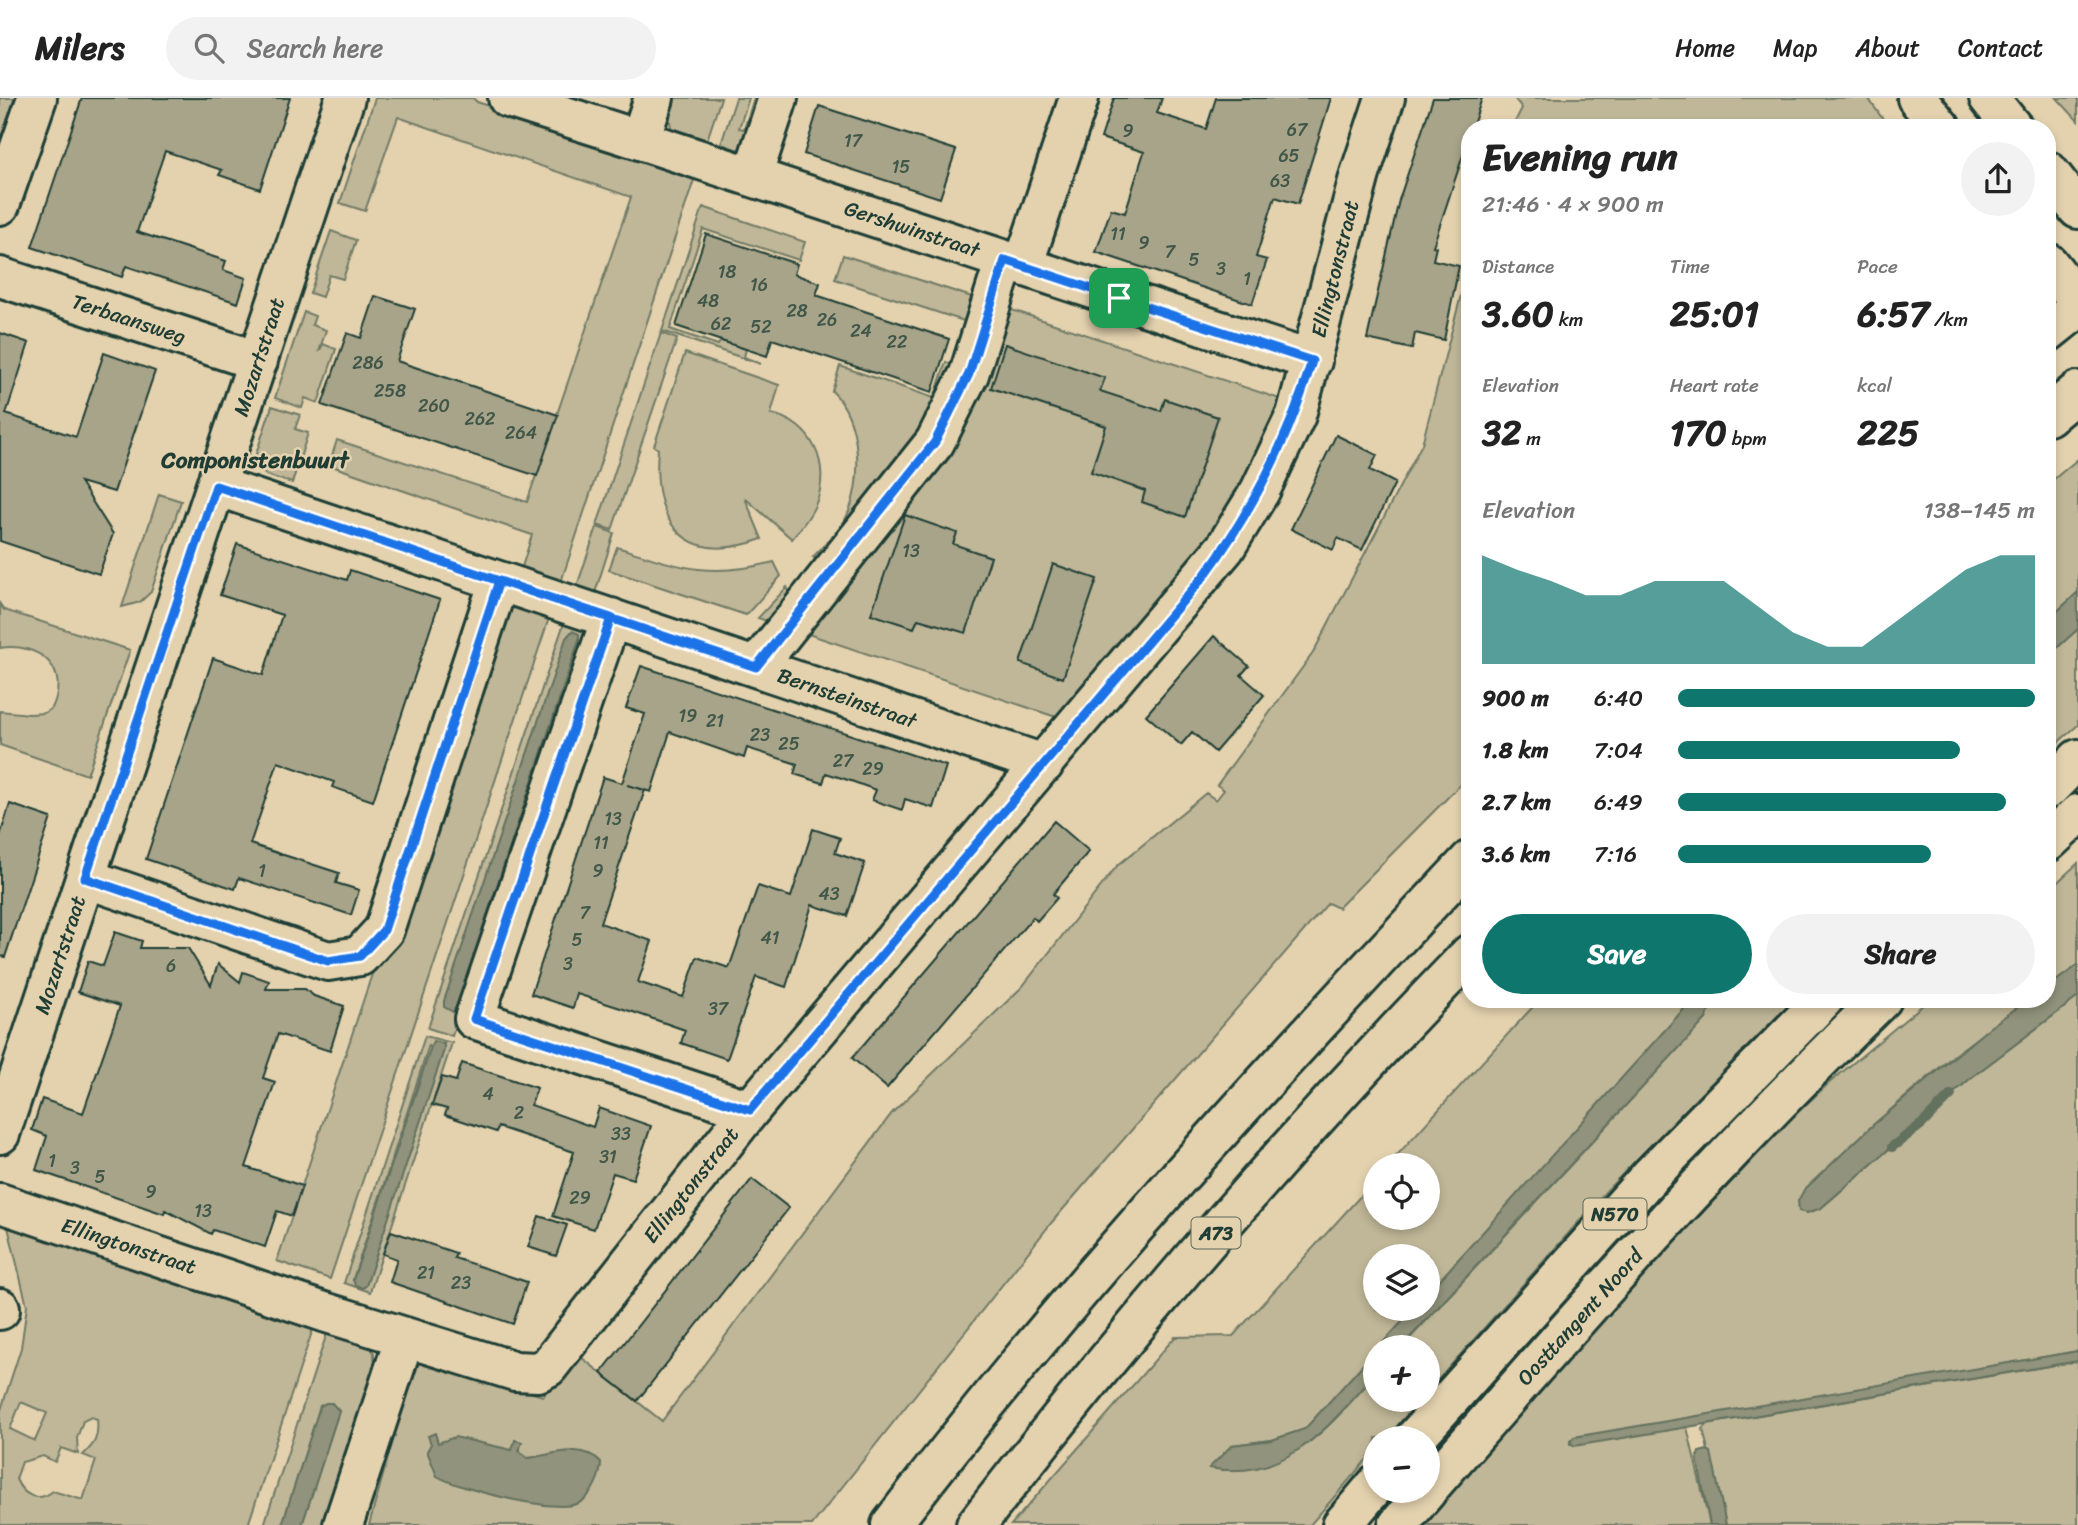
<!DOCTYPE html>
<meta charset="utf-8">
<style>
body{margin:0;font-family:Sriracha,sans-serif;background:#f2f2f2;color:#222;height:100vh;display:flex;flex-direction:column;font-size:26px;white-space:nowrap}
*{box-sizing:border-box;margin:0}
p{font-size:23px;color:#767676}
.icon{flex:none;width:38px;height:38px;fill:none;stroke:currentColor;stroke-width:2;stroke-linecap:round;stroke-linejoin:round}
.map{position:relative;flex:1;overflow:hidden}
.side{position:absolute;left:1461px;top:21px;width:595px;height:889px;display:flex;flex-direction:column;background:#fff;border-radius:28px;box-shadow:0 4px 10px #0003}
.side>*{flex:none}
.tools{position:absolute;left:1363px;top:1055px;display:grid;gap:14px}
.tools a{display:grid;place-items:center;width:77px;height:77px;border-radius:50%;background:#fff;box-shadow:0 4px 10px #0003;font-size:35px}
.pin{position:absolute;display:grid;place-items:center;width:60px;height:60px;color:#fff;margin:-30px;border-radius:14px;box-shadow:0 4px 10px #0006}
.round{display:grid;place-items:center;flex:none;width:74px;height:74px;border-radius:37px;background:#f2f2f2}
.summary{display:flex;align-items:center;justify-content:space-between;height:119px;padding:0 21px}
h1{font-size:38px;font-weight:700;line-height:52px}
.figures{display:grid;grid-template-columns:repeat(3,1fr);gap:10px;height:119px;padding:7px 21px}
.figures div{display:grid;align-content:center}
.figures b{font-size:35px;font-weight:700}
.figures small{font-size:19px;font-weight:400}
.figures p{font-size:19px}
.chart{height:196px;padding:14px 21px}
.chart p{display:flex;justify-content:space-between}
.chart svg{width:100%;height:126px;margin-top:7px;fill:#0f766e;opacity:.7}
.primary-button{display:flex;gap:14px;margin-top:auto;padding:14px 21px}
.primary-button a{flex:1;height:80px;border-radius:42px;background:#0f766e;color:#fff;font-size:28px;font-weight:700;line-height:80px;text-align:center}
.primary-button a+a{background:#f2f2f2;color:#222}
ul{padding:0 21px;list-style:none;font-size:23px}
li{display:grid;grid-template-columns:112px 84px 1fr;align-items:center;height:52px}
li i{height:18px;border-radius:9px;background:#0f766e}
header{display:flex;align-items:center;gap:42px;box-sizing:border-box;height:98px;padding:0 35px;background:#fff;border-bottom:2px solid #e0e0e0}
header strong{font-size:33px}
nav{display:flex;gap:38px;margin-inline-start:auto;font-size:24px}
.search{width:490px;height:63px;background:#f2f2f2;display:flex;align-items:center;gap:18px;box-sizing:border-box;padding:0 24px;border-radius:38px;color:#767676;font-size:26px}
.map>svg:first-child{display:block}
.green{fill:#c0b798;stroke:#707a66;stroke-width:2;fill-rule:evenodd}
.water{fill:#91937b;stroke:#63715f;stroke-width:2}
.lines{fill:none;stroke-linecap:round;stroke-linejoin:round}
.stream{stroke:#63715f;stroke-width:10}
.building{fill:#a8a489;stroke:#1f3d34;stroke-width:2}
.minor-casing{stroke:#1f3d34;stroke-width:44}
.major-casing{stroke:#1f3d34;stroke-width:44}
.highway-casing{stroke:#1f3d34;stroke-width:44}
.minor{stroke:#e4d2af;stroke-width:38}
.major{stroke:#e4d2af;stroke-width:38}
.highway{stroke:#e4d2af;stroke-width:38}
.route-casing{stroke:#fff;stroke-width:14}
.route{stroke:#1a73e8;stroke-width:9}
.labels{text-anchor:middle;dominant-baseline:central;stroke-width:5;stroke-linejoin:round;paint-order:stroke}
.number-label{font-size:18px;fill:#415749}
.shield{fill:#e4d2af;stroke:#5a6a59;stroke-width:2}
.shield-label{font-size:19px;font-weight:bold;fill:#1f3d34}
.street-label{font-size:21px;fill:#1f3d34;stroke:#e4d2af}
.neighbourhood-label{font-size:23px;font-weight:bold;fill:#1f3d34;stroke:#e4d2af}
</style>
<header>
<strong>Milers</strong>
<div class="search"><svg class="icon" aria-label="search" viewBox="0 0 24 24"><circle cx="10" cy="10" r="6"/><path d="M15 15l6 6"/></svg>Search here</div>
<nav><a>Home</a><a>Map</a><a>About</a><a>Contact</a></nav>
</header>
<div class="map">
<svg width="2078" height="1427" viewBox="0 0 2078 1427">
<rect width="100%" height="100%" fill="#e4d2af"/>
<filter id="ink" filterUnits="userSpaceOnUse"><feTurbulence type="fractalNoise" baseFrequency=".0143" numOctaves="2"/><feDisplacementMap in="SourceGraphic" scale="14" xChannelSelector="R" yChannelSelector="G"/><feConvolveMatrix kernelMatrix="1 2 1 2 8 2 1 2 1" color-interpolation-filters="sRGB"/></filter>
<g filter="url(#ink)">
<path class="green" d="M 0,0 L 20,0 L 16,21 L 5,28 L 0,42 Z
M 375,0 L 473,0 L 477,4 L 697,73 L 561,484 L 522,469 L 532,437 L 329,367 L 337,342 L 527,404 L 631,99 L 398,19 L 365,113 L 340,105 Z
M 674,0 L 721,0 L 707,42 L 671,30 L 669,15 Z
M 736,0 L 749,0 L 739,30 L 744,31 L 754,0 L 767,0 L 741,53 L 721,46 Z
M 1514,0 L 1868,0 L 1889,30 L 1512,30 L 1522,10 Z
M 2057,0 L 2078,0 L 2078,23 Z
M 703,109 L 805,144 L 799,162 L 703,131 L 670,231 L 718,247 L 721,243 L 746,251 L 744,259 L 761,266 L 662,233 Z
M 331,133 L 356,142 L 343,181 L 329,177 L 322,199 L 310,195 Z
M 843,157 L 981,202 L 973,226 L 835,181 Z
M 1470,163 L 1470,677 L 1338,810 L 1328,805 L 1052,1124 L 812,1427 L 369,1427 L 416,1260 L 543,1298 L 577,1256 L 662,1323 L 892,1015 L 1022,889 L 1117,768 L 1206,695 L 1216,702 L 1224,692 L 1217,687 L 1313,555 L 1422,346 Z
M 1003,209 L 1286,303 L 1233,415 L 1065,622 L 805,535 Z
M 304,214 L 315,218 L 312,227 L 326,232 L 319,254 L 323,246 L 336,251 L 318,305 L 305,300 L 302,310 L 275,300 Z
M 661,235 L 677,241 L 612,432 L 597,427 Z
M 685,255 L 779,287 L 771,316 C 811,324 832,366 816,405 C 811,418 801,430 792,441 L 745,400 L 762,441 C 684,469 652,425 658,351 L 654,348 Z
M 946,264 L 959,269 L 940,314 L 823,468 L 813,459 C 824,447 837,436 845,422 C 864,386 862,322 832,293 L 840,268 L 934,300 Z
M 272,308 L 300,317 L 295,331 L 308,335 L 292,385 L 266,377 L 256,366 L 256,356 Z
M 2078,361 L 2078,494 L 2048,522 L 2048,386 Z
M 159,396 L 181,403 L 151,494 L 140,504 L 122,509 Z
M 597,429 L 614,435 L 595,495 L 574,489 L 578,485 Z
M 617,449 C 679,469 708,481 774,464 L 781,478 L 746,517 L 609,472 Z
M 787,489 L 793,502 L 773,525 L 758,520 Z
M 508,503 L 550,517 L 330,1181 L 277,1163 L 375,867 Z
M 0,506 L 4,512 L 130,552 L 87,677 L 0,647 L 0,613 L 30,616 L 44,615 L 52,610 C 71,570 39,544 0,550 Z
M 565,522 L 587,529 L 587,539 L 584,539 L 452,938 L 428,930 ZM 579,536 L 579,542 L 457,908 Z
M 2078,531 L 2078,627 L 2048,653 L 2048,558 Z
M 2078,765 L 2078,867 L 2048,889 L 2048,793 Z
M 2078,899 L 2078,1253 L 1570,1342 L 1570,1346 L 1687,1329 L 1710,1427 L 1421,1427 L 1595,1228 L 1752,1062 L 1750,1059 L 1828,986 L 1930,901 L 2029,901 L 1954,957 L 1873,1027 L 1804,1092 L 1799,1113 L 1807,1115 L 1821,1110 L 1972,979 Z
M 1540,901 L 1693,901 L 1428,1195 L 1428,1158 L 1376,1158 L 1376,1211 L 1414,1211 L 1379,1249 L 1376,1250 L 1375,1253 L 1305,1331 L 1272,1342 L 1232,1347 L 1222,1372 C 1302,1368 1326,1331 1375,1277 L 1376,1302 L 1420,1302 L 1386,1340 L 1376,1340 L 1375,1352 L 1310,1427 L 1011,1427 L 1175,1239 L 1233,1238 L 1375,1082 L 1376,1120 L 1428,1120 L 1428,1068 L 1388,1067 Z
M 1713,901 L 1794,901 L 1607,1092 L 1428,1293 L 1428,1250 L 1401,1250 L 1706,921 Z
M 425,938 L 452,945 L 370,1194 L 344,1185 ZM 429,947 L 355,1187 L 353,1181 Z
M 14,1127 L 314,1228 L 248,1427 L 0,1427 L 0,1315 L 21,1250 L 27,1208 L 8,1129 ZM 21,1304 L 47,1315 L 35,1343 L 10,1331 ZM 91,1319 L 97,1321 C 99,1339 95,1346 83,1357 L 96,1362 L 83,1402 L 53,1393 C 38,1405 23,1398 16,1381 L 22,1364 L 43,1358 L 55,1364 L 61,1350 L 78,1356 L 77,1340 L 83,1323 Z
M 328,1232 L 366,1242 L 374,1255 L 375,1270 L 322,1427 L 302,1427 L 339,1313 L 320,1309 L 282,1427 L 264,1427 Z
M 2078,1263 L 2078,1427 L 1726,1427 L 1703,1331 L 1707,1326 Z"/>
<path class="water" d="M 2078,494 L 2078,531 L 2048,558 L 2048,522 Z
M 572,533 L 579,536 L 579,542 L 457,908 L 453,914 L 444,909 L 444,903 L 566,540 Z
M 2078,867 L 2078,899 L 1972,979 L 1821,1110 L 1807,1115 L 1799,1113 L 1798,1103 L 1804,1092 L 1873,1027 L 1990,929 L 2029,901 L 2048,901 L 2048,889 Z
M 1693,901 L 1713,901 L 1706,921 L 1401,1249 L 1379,1249 L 1414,1211 L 1428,1211 L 1428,1195 Z
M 433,943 L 444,946 L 444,952 L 366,1188 L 362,1190 L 355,1187 L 353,1182 Z
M 1375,1253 L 1375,1277 C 1329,1327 1287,1385 1209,1370 L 1232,1347 L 1272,1342 L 1305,1331 Z
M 2078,1253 L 2078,1263 L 1623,1340 L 1574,1348 L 1570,1344 L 1574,1339 Z
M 326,1305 L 332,1305 L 339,1313 L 302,1427 L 282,1427 L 320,1308 Z
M 435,1335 L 438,1345 L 455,1339 L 512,1352 L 515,1342 L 522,1344 L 519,1353 L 527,1360 C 551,1358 581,1343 601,1364 C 601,1377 592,1399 579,1405 C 557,1416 458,1391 437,1378 L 427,1353 L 431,1346 L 428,1338 Z
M 1707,1352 L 1711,1354 L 1726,1427 L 1710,1427 L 1697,1360 L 1699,1354 Z"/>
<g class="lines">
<path class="stream" d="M 1892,1049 L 1922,1026 L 1951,997"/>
</g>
<path class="building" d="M 82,0 L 290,0 L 260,91 L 219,77 L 222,72 L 165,53 L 137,134 L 226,163 L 223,172 L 246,180 L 238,205 L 126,168 L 122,179 L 32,149 Z
M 1114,0 L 1162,0 L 1157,15 L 1206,31 L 1216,0 L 1331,0 L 1298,106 L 1275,99 L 1256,159 L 1267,162 L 1252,206 L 1096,154 L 1111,111 L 1125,115 L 1144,54 L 1101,40 Z
M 1433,0 L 1482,0 L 1433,148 L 1436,149 L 1433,162 L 1459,168 L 1444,242 L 1415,235 L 1412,251 L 1367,241 L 1399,102 Z
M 819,8 L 956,52 L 940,100 L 804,56 Z
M 706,136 L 797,166 L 794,176 L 820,185 L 816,197 L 949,241 L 932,294 L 772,241 L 767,258 L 676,228 Z
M 375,198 L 415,211 L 397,263 L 558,317 L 537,378 L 322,307 L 347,235 L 361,240 Z
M 0,235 L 29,245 L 6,316 L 76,339 L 104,255 L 155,273 L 114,394 L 80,384 L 113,436 L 99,476 L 0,443 Z
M 1005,246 L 1105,280 L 1100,293 L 1161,313 L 1165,301 L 1218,319 L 1185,419 L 1142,404 L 1145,393 L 1091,374 L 1106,328 L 991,290 Z
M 1336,337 L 1377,357 L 1370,372 L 1395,385 L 1362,452 L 1338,440 L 1333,452 L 1291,431 Z
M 905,417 L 957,435 L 953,446 L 991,459 L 966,535 L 918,521 L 914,530 L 871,516 Z
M 237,446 L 347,482 L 350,472 L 440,502 L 373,703 L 332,689 L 334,684 L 278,664 L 250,746 L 339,775 L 336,785 L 359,792 L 351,817 L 239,780 L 235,791 L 146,761 L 213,560 L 263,577 L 282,517 L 220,497 Z
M 1053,466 L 1097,481 L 1063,580 L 1020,565 Z
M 1214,538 L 1249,568 L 1241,577 L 1264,597 L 1215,654 L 1192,634 L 1181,647 L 1146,617 Z
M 641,568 L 946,668 L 933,710 L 905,701 L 902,712 L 872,702 L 876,692 L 851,683 L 826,675 L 823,685 L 794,676 L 797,666 L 747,650 L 744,660 L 670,634 L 651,694 L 627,687 L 645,692 L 600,825 L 652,843 L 638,884 L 683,899 L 697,859 L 729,870 L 758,788 L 791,799 L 813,731 L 840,740 L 835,755 L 865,765 L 847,818 L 812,807 L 786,889 L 756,879 L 727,961 L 681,945 L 685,932 L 636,915 L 577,896 L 573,910 L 531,896 L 603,679 L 622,685 L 645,616 L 626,610 Z
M 10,706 L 51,720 L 5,859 L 0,858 L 0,738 Z
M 1054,723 L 1089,753 L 1053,796 L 1057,800 L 1037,823 L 1033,819 L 887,990 L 852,960 Z
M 115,834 L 142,843 L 140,850 L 188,850 L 211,887 L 218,866 L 240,884 L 243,874 L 269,883 L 266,891 L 305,891 L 314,898 L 344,908 L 330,953 L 278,936 L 263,980 L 275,984 L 246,1069 L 302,1088 L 292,1118 L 277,1113 L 265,1149 L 213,1132 L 211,1136 L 165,1112 L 164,1116 L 36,1072 L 47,1038 L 32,1032 L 42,1001 L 83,1015 L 120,908 L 78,894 L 88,863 L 103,868 Z
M 462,965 L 537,990 L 531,1007 L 593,1029 L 599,1010 L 651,1028 L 633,1081 L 613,1075 L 594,1131 L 553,1118 L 574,1054 L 498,1029 L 496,1034 L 445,1017 L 447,1011 L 432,1007 L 442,979 L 456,983 Z
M 752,1081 L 789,1110 L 637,1303 L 601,1275 Z
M 539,1118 L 567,1127 L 556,1158 L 528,1149 Z
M 391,1133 L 456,1155 L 454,1160 L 527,1184 L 513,1226 L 390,1184 L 397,1161 L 383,1156 Z"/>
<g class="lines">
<defs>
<path id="minor" d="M 508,0 L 640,42 L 654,0
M 640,42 L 1312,263
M 752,79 L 778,0
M 0,107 L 37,0
M 1023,168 L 1079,0
M 0,179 L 258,263
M 499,483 L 1044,666
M 611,520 L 474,921 L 750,1012
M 756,569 L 935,344 L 969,276 L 1005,162
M 85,780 L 328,863 L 360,858 L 384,832 L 499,483 L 216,388
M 0,1036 L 345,0
M 0,1105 L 324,1214 L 515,1273 L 538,1274 L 548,1269 L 750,1012 L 1225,450 L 1260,393 L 1296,317 L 1360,76 L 1385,0
M 0,1210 L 0,1212
M 343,1427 L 405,1239"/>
<path id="major" d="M 1917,0 L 1941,30
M 1989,0 L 2013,30
M 2048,73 L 2078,111
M 2048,165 L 2078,203
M 2048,691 L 2078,661
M 2048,744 L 2078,716
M 1415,1340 L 1651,1077 L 1824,901
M 1428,1391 C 1574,1223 1722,1055 1882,901
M 1342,1427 L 1376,1387
M 1398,1427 L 1427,1393"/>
<path id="highway" d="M 2048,234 L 2078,210
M 2048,318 L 2078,293
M 891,1427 C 1069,1192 1269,977 1470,762
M 976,1427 C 1130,1228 1295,1036 1470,856"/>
</defs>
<use href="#minor" class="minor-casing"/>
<use href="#major" class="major-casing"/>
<use href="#highway" class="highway-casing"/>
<use href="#minor" class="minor"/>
<use href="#major" class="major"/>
<use href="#highway" class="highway"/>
</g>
</g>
<g class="lines" filter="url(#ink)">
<defs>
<path id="route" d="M 1119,200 L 1005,162 L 969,276 L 935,344 L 756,569 L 216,388 L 85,780 L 328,863 L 360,858 L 384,832 L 499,483 L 611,520 L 474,921 L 750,1012 L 1204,478 C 1253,412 1288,343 1312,263 L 1119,200"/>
</defs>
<use href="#route" class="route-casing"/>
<use href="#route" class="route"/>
</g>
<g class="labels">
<g class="number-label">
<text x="1297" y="32">67</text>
<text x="1128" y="33">9</text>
<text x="853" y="43">17</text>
<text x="1289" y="58">65</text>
<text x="901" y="69">15</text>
<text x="1280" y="83">63</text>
<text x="1118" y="136">11</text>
<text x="1144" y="145">9</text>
<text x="1170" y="154">7</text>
<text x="1194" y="162">5</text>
<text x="1221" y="171">3</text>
<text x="727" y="174">18</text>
<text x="1247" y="181">1</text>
<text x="759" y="187">16</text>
<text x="708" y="203">48</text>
<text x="797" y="213">28</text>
<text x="827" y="222">26</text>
<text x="721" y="226">62</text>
<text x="761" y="229">52</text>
<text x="861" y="233">24</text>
<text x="897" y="244">22</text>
<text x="368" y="265">286</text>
<text x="390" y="293">258</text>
<text x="434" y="308">260</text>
<text x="480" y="321">262</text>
<text x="521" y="335">264</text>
<text x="911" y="453">13</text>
<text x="688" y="618">19</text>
<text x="715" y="623">21</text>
<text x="760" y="637">23</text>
<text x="789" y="646">25</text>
<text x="843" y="663">27</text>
<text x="873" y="671">29</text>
<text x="613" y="721">13</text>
<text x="601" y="745">11</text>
<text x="262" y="773">1</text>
<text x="598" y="773">9</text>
<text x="829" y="796">43</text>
<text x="585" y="815">7</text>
<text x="770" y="840">41</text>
<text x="577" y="842">5</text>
<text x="568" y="866">3</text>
<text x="171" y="868">6</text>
<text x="718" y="911">37</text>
<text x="488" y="996">4</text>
<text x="519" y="1015">2</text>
<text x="621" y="1036">33</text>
<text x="608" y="1059">31</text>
<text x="52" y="1063">1</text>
<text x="75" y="1070">3</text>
<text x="100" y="1079">5</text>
<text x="151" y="1094">9</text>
<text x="580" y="1100">29</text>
<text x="203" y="1113">13</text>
<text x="426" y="1175">21</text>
<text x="461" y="1185">23</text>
</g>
<g class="shield">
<rect x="1583.5" y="1100.5" width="63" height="31" rx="5"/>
<rect x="1191.5" y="1119.5" width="49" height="31" rx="5"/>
</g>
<g class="shield-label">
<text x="1615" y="1116">N570</text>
<text x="1216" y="1135">A73</text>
</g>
<g class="street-label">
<text transform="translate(912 131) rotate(18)">Gershwinstraat</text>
<text transform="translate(1335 171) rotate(-76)">Ellingtonstraat</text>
<text transform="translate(129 221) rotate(18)">Terbaansweg</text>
<text transform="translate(259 259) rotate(-72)">Mozartstraat</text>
<text transform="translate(847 600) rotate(19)">Bernsteinstraat</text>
<text transform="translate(60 857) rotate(-72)">Mozartstraat</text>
<text transform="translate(691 1087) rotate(-52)">Ellingtonstraat</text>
<text transform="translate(129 1148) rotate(18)">Ellingtonstraat</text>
<text transform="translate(1580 1219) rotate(-48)">Oosttangent Noord</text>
</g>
<g class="neighbourhood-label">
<text x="255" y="362">Componistenbuurt</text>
</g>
</g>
</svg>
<div class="tools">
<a><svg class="icon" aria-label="locate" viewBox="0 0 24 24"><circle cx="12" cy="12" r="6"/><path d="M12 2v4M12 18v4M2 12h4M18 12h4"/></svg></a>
<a><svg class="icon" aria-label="layers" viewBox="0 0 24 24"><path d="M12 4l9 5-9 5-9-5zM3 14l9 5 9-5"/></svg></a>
<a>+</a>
<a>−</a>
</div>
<div class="pin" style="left:1119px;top:200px;background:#1e9e55"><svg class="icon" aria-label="arrive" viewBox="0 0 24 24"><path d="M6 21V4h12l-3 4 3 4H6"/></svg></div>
<section class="side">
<div class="summary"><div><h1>Evening run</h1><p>21:46 · 4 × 900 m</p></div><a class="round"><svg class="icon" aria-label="share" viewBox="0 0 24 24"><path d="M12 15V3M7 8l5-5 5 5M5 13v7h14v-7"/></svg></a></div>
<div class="figures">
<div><p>Distance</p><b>3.60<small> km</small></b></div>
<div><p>Time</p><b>25:01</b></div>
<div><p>Pace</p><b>6:57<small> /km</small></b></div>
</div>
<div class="figures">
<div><p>Elevation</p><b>32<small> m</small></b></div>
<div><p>Heart rate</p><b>170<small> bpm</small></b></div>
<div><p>kcal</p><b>225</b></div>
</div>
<div class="chart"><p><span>Elevation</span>138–145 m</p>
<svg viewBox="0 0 160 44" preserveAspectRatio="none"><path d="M0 44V6L10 11L20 15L30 20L40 20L50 15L60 15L70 15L80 24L90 33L100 38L110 38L120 29L130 20L140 11L150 6L160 6V44z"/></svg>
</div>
<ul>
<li><b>900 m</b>6:40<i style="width:100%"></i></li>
<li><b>1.8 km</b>7:04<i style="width:79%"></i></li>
<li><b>2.7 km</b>6:49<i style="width:92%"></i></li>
<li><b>3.6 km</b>7:16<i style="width:71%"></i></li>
</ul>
<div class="primary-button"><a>Save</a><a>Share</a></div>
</section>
</div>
